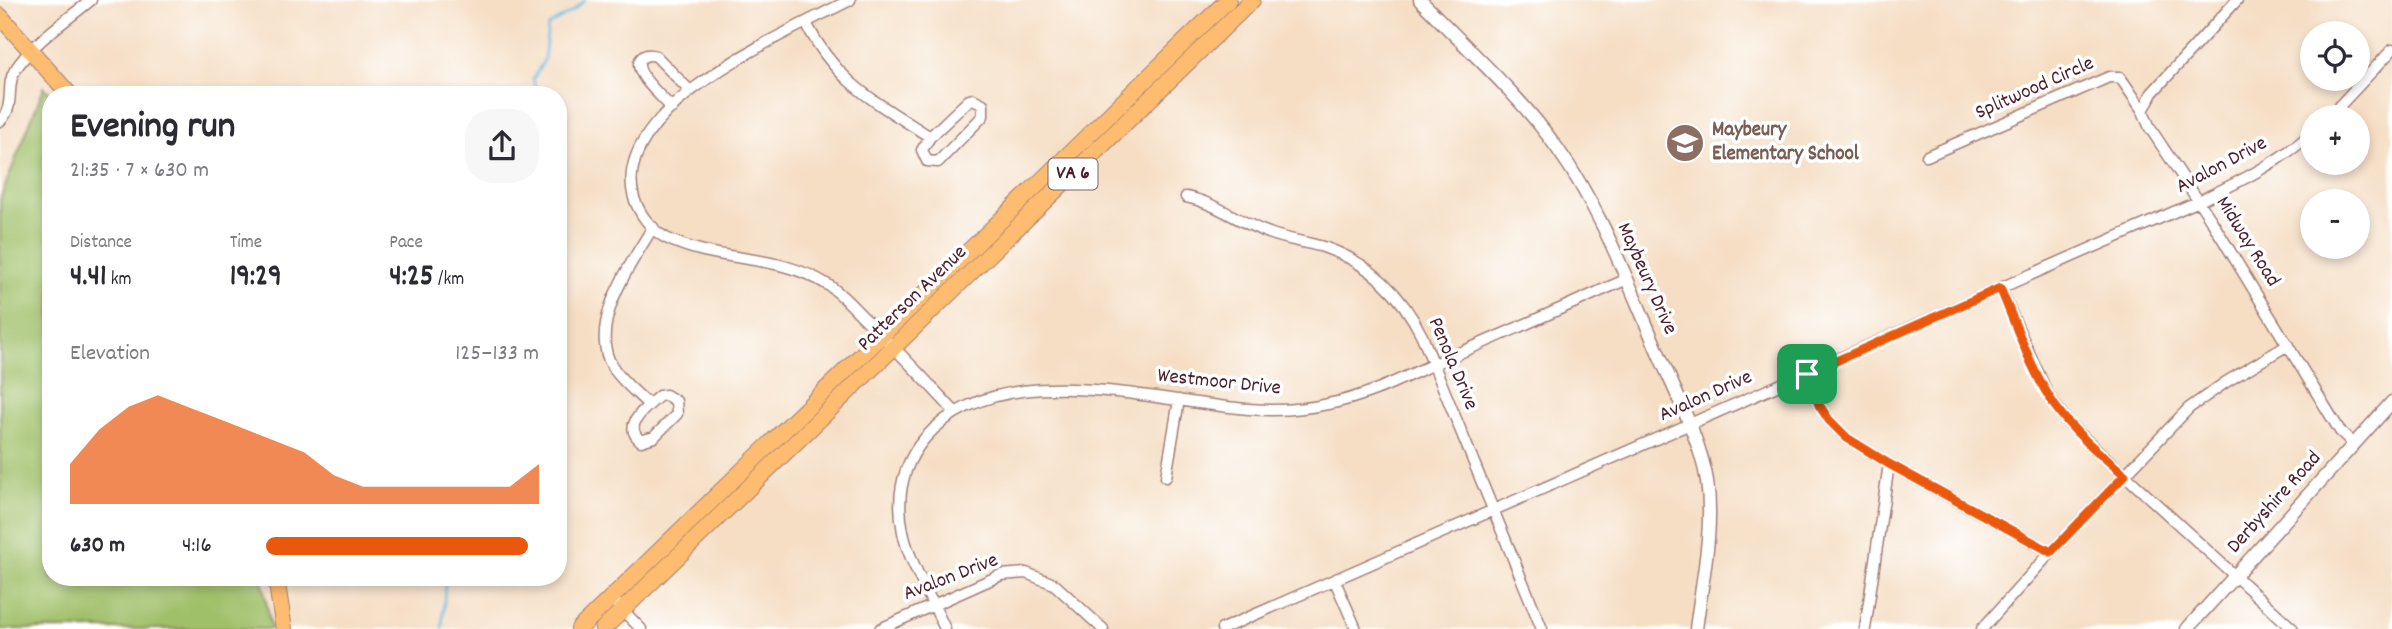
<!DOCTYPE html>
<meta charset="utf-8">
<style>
body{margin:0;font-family:Dekko,sans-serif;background:#f7f7f7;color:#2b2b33;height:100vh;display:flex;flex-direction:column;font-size:26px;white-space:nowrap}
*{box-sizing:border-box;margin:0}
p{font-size:23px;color:#7c7c81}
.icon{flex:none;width:38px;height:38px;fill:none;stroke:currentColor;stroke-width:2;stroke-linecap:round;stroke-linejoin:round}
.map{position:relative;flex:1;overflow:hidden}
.sheet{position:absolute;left:42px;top:86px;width:525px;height:500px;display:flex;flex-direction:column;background:#fff;border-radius:28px;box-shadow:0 4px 10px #0003}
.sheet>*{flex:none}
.fabs{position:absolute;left:2300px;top:21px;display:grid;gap:14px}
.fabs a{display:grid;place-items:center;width:70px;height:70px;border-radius:50%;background:#fff;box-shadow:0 4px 10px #0003;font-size:35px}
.pin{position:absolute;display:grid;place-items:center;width:60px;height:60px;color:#fff;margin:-30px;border-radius:14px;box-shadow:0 4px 10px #0006}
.round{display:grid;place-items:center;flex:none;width:74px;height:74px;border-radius:28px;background:#f7f7f7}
.summary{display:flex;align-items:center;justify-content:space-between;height:119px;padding:0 28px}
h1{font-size:38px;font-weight:800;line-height:52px}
.metrics{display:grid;grid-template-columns:repeat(3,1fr);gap:10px;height:119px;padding:7px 28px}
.metrics div{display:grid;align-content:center}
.metrics b{font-size:30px;font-weight:800}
.metrics small{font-size:19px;font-weight:400}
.metrics p{font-size:19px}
.chart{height:196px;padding:14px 28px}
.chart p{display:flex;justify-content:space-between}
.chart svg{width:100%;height:126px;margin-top:7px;fill:#ea580c;opacity:.7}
ul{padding:0 28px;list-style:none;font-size:23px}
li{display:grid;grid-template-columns:112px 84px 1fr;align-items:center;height:52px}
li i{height:18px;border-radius:9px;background:#ea580c}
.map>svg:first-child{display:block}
.green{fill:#9fbf68;stroke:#746f4a;stroke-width:2}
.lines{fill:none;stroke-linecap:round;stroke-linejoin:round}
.stream{stroke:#64b9e1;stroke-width:2.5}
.minor-casing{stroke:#a07e78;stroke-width:13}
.tertiary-casing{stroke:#a07e78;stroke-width:15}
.primary-casing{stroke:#a07e78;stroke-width:18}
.minor{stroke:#fff;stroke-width:10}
.tertiary{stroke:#fff;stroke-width:12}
.primary{stroke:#fdbc6f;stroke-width:16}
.route-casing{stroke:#fff;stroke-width:14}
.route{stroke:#ea580c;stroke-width:9}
.labels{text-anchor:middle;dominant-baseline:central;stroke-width:7;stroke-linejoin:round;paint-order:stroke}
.shield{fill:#fff;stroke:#80626b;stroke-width:2}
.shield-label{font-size:19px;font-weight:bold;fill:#4a1f2b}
.street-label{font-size:21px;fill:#4a1f2b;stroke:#fff}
.education-label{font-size:21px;font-weight:bold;fill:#785e54;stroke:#fff;text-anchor:start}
</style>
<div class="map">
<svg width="2392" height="629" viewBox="0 0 2392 629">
<rect width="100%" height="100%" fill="#fff"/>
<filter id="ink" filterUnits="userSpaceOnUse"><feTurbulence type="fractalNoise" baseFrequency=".0143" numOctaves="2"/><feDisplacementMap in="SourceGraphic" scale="14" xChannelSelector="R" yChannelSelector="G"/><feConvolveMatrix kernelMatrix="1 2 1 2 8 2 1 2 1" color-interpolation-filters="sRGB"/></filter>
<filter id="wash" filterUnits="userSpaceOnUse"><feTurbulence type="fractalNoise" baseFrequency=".00686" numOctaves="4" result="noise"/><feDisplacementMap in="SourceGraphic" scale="28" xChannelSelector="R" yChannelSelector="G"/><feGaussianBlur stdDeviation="1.57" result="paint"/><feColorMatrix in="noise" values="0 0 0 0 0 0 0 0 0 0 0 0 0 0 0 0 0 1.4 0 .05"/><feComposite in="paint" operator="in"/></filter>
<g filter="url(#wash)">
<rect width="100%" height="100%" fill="#f5dec4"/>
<path class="green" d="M 44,87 L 51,94 L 51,578 L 262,578 L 271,629 L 0,629 L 0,199 Z"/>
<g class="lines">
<path class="stream" d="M 537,94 L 533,79 L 544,60 L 548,26 L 573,11 L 585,0
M 558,198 L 558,214
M 442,629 L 445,586 L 448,578"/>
</g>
</g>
<g filter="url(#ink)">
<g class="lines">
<defs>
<path id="minor" d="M 850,0 C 789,32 608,108 634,198 C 639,213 651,230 666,238 C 719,264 777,252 828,285 C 841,293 852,306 863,317 C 895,347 925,380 955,412
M 806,23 C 837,84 875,101 930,137
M 973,99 L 983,104 L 983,116 L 938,162 L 927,161 L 922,150 L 930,137 L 969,100 Z
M 672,108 C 663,98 633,73 640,60 C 644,54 650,54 656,56 L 690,91
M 2143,111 L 2152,93 L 2237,0
M 2329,117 L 2392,50
M 0,121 C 16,106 5,86 15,70 C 33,42 66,21 91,0
M 1927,156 L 2109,77 L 2120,77 L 2143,111 L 2150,128 L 2211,220 L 2340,431 L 2354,444
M 1186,197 C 1217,203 1240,223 1269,233 C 1287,240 1307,242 1326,248 C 1370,263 1402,295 1422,336 L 1542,629
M 2000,288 L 2048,395 L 2069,424 L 2293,629
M 1806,374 L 1819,405 L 1829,420 L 1847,438 L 1889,464 L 2051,552
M 666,395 L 676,401 L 677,414 L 654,437 L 641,441 C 621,425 646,408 659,396 Z
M 649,405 C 637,393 621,381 612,366 C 587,324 632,262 653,227
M 1166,477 L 1179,400
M 1335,581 L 1356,629
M 611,598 L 641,629
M 880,629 L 1001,575 L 1026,573 L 1054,584 L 1103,629
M 945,629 C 933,602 908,560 903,532 C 896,498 902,465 925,438 C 999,353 1152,402 1249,409 C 1275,411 1302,410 1328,404 C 1366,397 1401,379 1436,363 C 1500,336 1562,308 1625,280
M 1222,629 L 2199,201 C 2239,182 2278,163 2312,133
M 1865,629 L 1889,464
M 1982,629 L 2051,552 L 2189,408 L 2226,382 L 2288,345"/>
<path id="tertiary" d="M 1420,0 C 1466,48 1518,93 1557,148 C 1601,209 1628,283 1658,352 C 1674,389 1701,442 1707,481 C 1714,529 1702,581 1696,629
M 2187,629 L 2392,402"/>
<path id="primary" d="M 0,16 L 69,94
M 276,578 L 284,629
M 579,629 L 1228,0
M 603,629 L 1252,0"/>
</defs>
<use href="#minor" class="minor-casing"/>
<use href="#tertiary" class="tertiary-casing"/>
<use href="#primary" class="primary-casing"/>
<use href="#minor" class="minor"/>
<use href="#tertiary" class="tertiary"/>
<use href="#primary" class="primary"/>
</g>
</g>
<g class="lines" filter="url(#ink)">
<defs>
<path id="route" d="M 2000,288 C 2017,327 2031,371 2055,406 C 2074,433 2100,454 2125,475 L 2051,552 L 1889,464 L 1847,438 L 1829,420 L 1819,405 L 1807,374 Z"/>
</defs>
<use href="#route" class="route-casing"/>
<use href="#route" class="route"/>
</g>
<defs>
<symbol id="school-disc" viewBox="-11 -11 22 22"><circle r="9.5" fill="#8d6e63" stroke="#fff"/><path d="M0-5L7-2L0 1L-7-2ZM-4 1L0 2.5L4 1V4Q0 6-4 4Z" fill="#fff"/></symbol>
</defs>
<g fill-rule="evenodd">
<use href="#school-disc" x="1663" y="121" width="44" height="44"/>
</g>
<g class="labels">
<rect class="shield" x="1048.5" y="158.5" width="49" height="31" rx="5"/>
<g class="shield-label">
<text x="1073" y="174">VA 6</text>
</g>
<g class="street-label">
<text transform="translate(2035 89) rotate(-24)">Splitwood Circle</text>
<text transform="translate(2222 166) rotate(-28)">Avalon Drive</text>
<text transform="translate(2247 242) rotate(58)">Midway Road</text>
<text transform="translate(1646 279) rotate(66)">Maybeury Drive</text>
<text transform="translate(913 299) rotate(-44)">Patterson Avenue</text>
<text transform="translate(1452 364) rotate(67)">Penola Drive</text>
<text transform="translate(1219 383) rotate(6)">Westmoor Drive</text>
<text transform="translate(1706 397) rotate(-24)">Avalon Drive</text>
<text transform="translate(2275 503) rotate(-48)">Derbyshire Road</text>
<text transform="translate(951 578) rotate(-21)">Avalon Drive</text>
</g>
<g class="education-label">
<text x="1712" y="131">Maybeury<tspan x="1712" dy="24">Elementary School</tspan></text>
</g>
</g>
</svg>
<div class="fabs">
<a><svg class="icon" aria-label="locate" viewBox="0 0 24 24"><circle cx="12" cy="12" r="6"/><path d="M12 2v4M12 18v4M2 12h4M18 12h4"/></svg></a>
<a>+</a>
<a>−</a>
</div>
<div class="pin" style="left:1807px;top:374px;background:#1e9e55"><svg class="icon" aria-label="arrive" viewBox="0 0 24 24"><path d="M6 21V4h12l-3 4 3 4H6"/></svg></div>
<section class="sheet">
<div class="summary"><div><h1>Evening run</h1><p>21:35 · 7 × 630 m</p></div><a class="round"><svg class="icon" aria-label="share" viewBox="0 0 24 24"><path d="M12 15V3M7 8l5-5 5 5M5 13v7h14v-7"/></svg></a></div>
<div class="metrics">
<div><p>Distance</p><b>4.41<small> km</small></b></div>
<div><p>Time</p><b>19:29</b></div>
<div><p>Pace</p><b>4:25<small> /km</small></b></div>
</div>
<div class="chart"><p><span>Elevation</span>125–133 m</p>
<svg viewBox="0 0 160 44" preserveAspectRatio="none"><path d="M0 44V30L10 18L20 10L30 6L40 10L50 14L60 18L70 22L80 26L90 34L100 38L110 38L120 38L130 38L140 38L150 38L160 30V44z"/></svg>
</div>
<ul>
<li><b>630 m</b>4:16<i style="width:96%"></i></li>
</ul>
</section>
</div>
